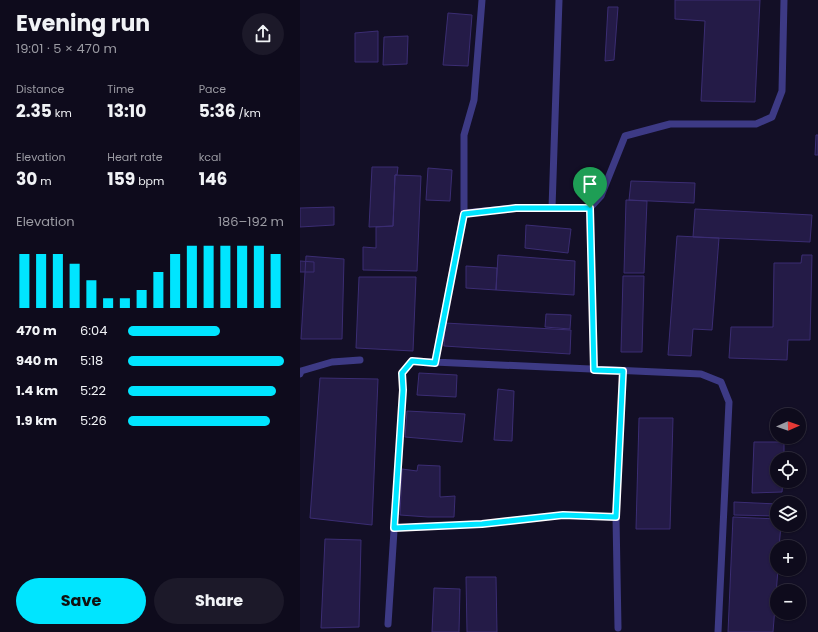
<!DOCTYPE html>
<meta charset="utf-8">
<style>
body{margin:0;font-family:Poppins,sans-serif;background:#1c1929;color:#f1f3f6;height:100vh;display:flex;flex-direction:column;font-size:15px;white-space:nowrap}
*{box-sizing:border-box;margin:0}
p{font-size:13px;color:#9b9ba3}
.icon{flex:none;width:22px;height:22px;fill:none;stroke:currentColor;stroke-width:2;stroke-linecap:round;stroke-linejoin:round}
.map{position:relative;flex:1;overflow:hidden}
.sheet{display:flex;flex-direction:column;background:#0e0b1c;width:300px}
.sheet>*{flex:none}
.needle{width:26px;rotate:88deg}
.controls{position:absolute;left:470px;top:408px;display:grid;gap:8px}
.controls a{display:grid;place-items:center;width:36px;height:36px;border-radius:50%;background:#0e0b1c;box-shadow:0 1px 3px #0004,0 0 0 1px #2e2b3b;font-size:20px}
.pin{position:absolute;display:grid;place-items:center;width:34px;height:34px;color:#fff;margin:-41px -17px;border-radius:50% 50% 50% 0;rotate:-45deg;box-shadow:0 0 4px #0007}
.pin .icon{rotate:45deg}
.round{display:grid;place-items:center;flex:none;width:42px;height:42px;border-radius:21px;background:#1c1929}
.headline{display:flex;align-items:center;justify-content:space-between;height:68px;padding:0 16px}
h1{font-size:22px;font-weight:700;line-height:30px}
.stats{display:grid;grid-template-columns:repeat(3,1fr);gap:6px;height:68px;padding:4px 16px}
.stats div{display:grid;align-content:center}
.stats b{font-size:17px;font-weight:700}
.stats small{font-size:11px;font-weight:400}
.stats p{font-size:11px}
.chart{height:112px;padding:8px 16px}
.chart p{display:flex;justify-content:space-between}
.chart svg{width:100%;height:72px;margin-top:4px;stroke:#00e5ff;stroke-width:6}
.cta{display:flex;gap:8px;margin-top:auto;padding:8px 16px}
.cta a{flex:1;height:46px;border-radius:24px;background:#00e5ff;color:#111;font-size:16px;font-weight:700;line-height:46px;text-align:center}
.cta a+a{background:#1c1929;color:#f1f3f6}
ul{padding:0 16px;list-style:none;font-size:13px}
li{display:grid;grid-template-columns:64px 48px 1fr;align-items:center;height:30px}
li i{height:10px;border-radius:5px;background:#00e5ff}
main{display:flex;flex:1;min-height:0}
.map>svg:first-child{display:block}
.building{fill:#241b47;stroke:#3b2d73}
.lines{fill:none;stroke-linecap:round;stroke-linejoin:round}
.service{stroke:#3d3a85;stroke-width:7}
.route-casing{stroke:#fff;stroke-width:8}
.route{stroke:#00e5ff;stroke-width:5}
</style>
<main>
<section class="sheet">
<div class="headline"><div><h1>Evening run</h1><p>19:01 · 5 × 470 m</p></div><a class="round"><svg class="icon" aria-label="share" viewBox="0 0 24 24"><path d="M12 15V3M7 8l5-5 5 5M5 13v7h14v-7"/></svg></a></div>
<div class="stats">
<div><p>Distance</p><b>2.35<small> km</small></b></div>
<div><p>Time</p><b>13:10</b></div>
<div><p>Pace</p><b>5:36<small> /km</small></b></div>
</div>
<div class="stats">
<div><p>Elevation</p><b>30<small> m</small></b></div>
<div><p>Heart rate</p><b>159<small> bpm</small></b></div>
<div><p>kcal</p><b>146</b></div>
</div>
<div class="chart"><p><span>Elevation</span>186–192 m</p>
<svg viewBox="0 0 160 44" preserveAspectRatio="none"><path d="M5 44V11M15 44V11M25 44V11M35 44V17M45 44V27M55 44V38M65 44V38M75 44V33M85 44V22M95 44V11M105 44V6M115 44V6M125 44V6M135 44V6M145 44V6M155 44V11"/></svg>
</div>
<ul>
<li><b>470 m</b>6:04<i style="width:59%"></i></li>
<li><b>940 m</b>5:18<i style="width:100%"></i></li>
<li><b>1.4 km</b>5:22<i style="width:95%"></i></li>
<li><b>1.9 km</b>5:26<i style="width:91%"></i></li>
</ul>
<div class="cta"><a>Save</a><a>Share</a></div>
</section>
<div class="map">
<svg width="518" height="632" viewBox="0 0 518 632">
<rect width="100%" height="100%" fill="#130f26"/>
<path class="building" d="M 375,0 L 460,0 L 455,102 L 401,101 L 405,21 L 375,19 Z
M 308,7 L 318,7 L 314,60 L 305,61 Z
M 148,13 L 172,15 L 168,66 L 143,65 Z
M 78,31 L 78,62 L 55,62 L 55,33 Z
M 108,36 L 107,64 L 83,65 L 84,37 Z
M 516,135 L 518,135 L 518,155 L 515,155 Z
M 72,167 L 98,167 L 97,175 L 95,175 L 93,226 L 69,227 Z
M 128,168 L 152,170 L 150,201 L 126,200 Z
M 95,175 L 121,176 L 117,271 L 63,270 L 63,247 L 76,248 L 76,227 L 93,226 Z
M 331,181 L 395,183 L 394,203 L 329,200 Z
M 326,200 L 347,201 L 344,273 L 324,273 Z
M 34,207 L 34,225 L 0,227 L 0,208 Z
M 395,209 L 512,215 L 510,242 L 393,237 Z
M 226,225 L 271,229 L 268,253 L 225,248 Z
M 377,236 L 419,238 L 412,330 L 393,329 L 391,356 L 368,355 Z
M 198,255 L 275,261 L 274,295 L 196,290 Z
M 502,255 L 512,255 L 510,340 L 488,340 L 487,360 L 429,358 L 431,327 L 473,327 L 474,263 L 501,263 Z
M 6,256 L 44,259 L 42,339 L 1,339 Z
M 0,261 L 14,262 L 14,272 L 0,272 Z
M 166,266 L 197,268 L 196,290 L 166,288 Z
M 323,276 L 344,276 L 342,352 L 321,352 Z
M 59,277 L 116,277 L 113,351 L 56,348 Z
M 246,314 L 271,315 L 270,329 L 245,327 Z
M 145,323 L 271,330 L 270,354 L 144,346 Z
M 119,373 L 157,375 L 156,397 L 117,395 Z
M 20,378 L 78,379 L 72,525 L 10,518 Z
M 198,389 L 214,391 L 212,441 L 194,440 Z
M 107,411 L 165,414 L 162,442 L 105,437 Z
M 339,418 L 373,418 L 370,529 L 336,529 Z
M 454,442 L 484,442 L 484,459 L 477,459 L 477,481 L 483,481 L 482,492 L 452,493 Z
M 118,465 L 140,466 L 140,497 L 155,496 L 154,517 L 128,517 L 100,515 L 102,469 L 117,471 Z
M 434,502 L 477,504 L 477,516 L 434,515 Z
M 433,517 L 477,519 L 477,525 L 481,525 L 479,547 L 477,547 L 478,569 L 473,632 L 428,632 Z
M 25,539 L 61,540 L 59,627 L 21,628 Z
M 166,577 L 196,577 L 197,632 L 167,632 Z
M 134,588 L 160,589 L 159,632 L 132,632 Z"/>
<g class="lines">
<path class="service" d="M 252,208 L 259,0
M 290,208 L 294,370
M 164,213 L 216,208 L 290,208 L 301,196 L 325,136 L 370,124 L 456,124 L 472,117 L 482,91 L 484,0
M 135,363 L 164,213 L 164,135 L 174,100 L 182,0
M 0,374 L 1,371 L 32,362 L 60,360
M 95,528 L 182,524 L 263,515 L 316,517
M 88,624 L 103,390 L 102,373 L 112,361 L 401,374 L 421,382 L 429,402 L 418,632
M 318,628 L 316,517 L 323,371"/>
</g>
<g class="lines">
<defs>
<path id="route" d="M 216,208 L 290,208 L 294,370 L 323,371 L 316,517 L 263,515 L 182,524 L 94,528 L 103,390 L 102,373 L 112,361 L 135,363 L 164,214 Z"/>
</defs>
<use href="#route" class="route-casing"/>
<use href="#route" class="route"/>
</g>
</svg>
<div class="controls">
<a><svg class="needle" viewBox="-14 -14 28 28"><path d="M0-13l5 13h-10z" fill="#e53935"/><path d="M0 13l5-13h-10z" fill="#9b9ba3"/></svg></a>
<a><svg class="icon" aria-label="locate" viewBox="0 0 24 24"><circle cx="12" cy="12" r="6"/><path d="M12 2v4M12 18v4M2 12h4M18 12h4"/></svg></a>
<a><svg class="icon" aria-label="layers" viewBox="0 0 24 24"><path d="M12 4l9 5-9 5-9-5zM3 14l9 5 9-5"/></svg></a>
<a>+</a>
<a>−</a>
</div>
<div class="pin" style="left:290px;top:208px;background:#1e9e55"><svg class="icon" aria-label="arrive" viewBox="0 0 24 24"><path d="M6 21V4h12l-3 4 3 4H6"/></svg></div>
</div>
</main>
